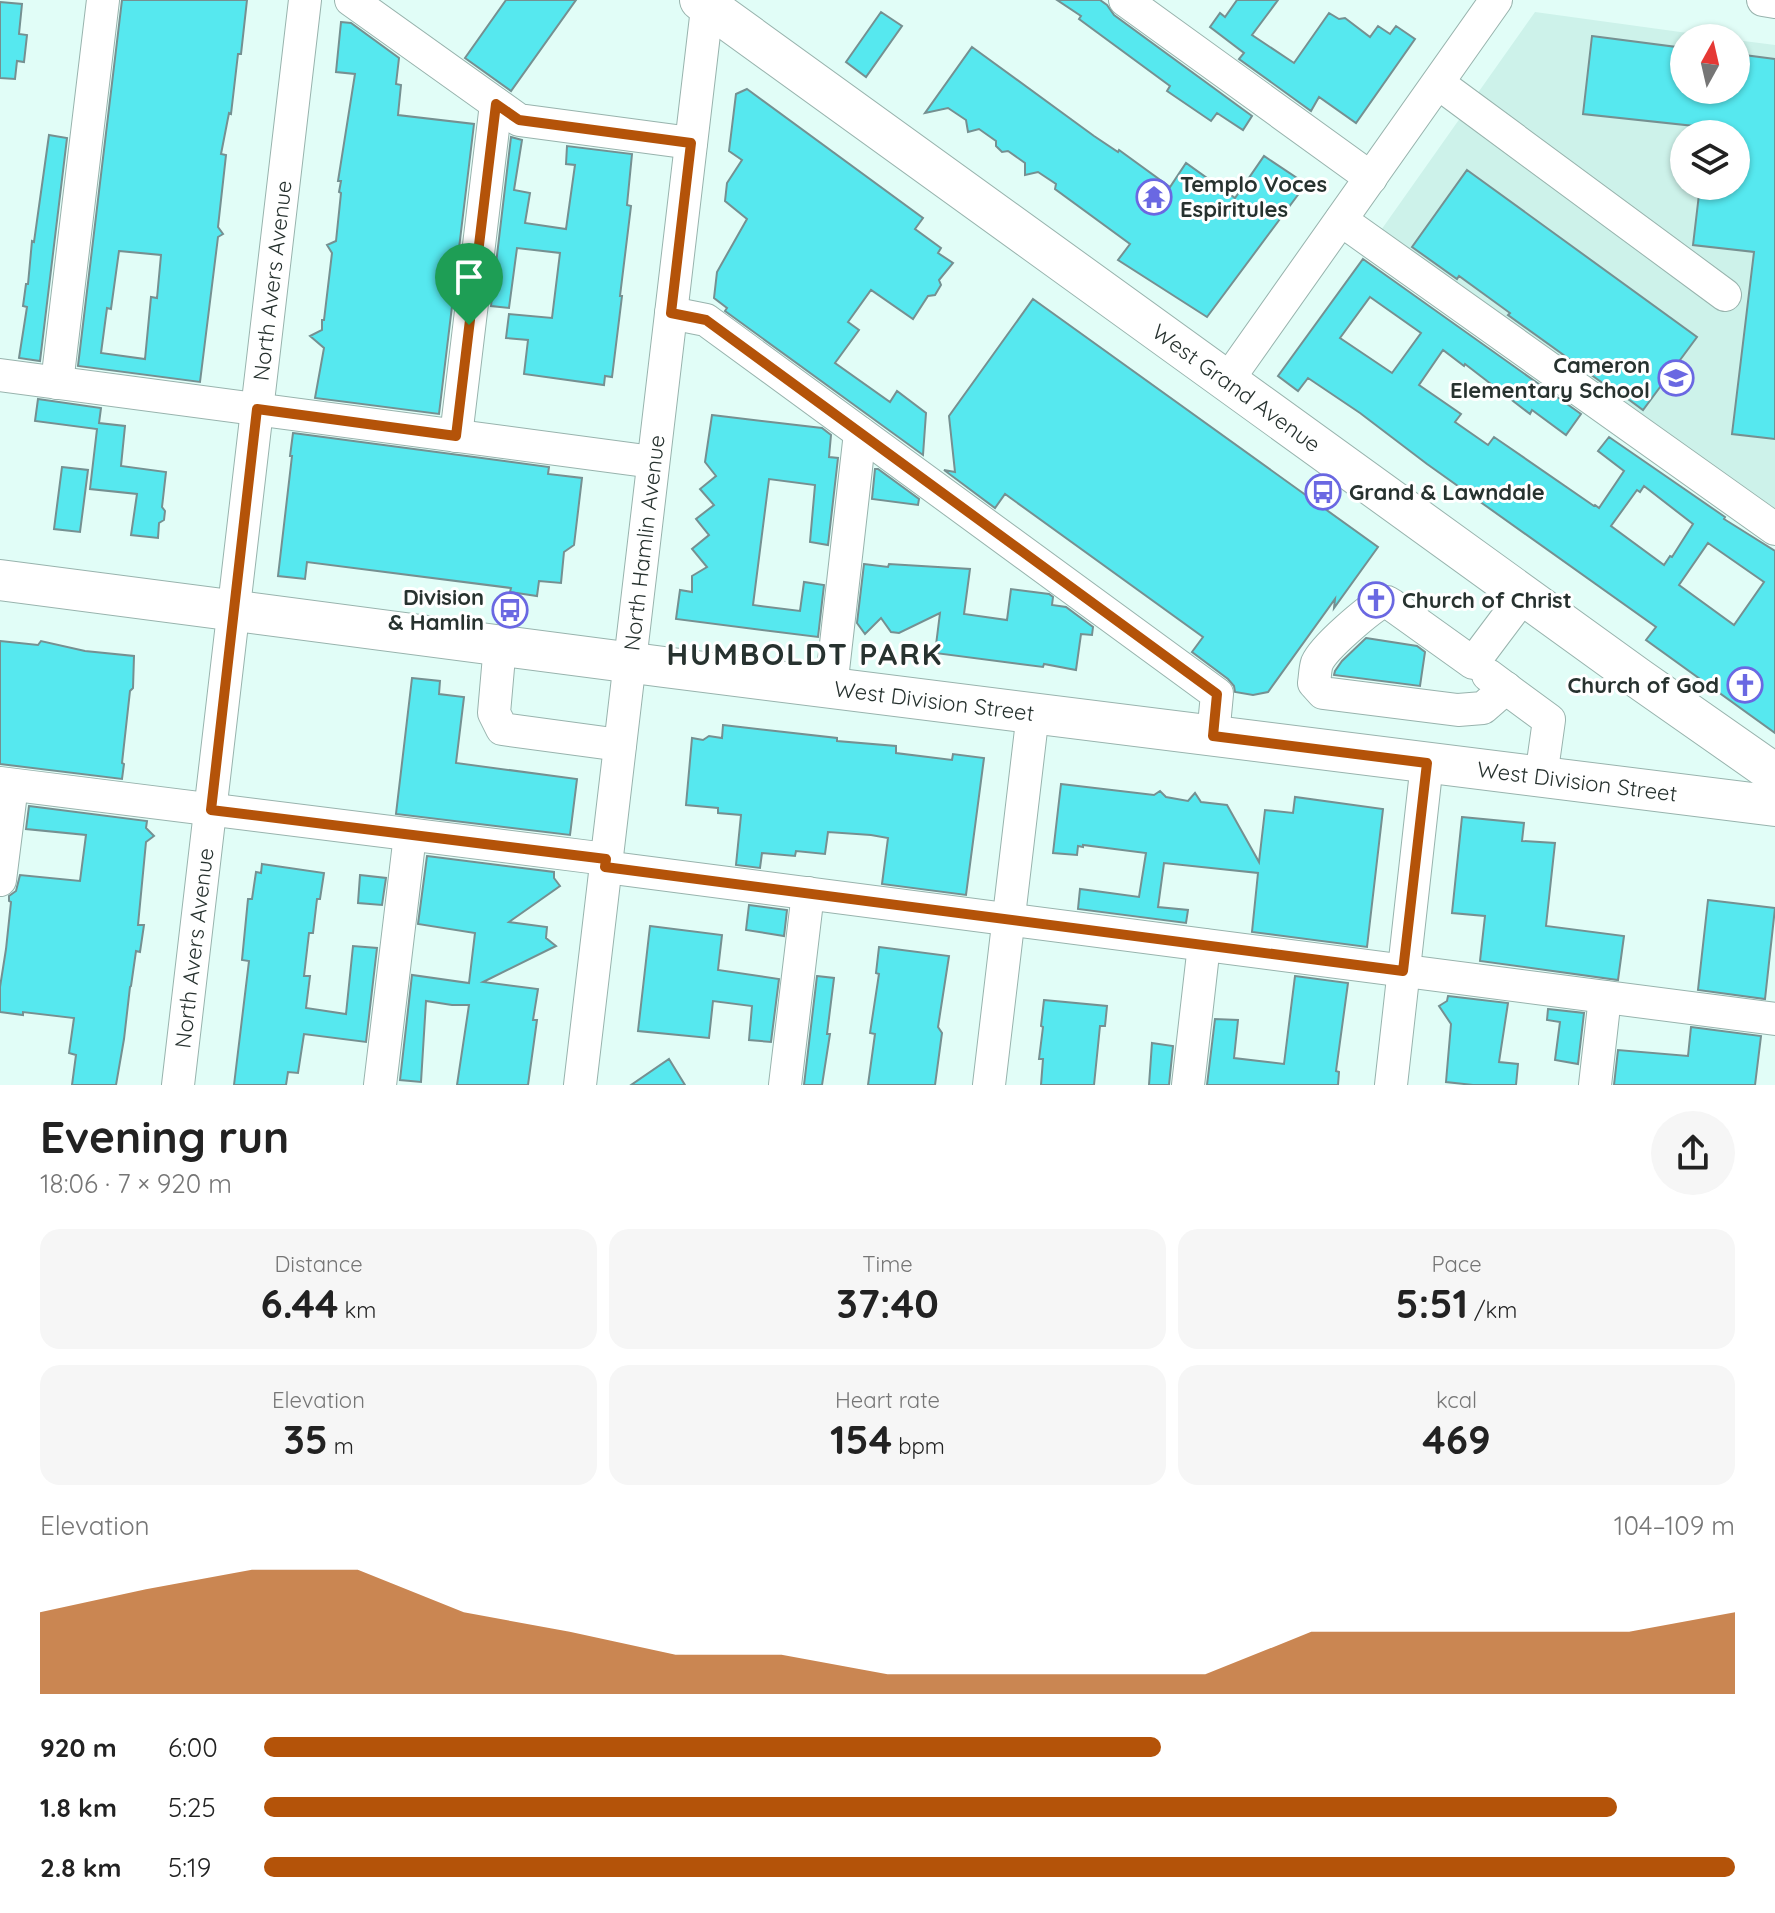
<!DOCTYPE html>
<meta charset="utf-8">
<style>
body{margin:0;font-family:Quicksand,sans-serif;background:#f6f6f6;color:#222;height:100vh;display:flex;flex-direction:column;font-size:30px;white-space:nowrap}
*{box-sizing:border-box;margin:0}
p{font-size:26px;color:#767676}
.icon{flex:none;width:44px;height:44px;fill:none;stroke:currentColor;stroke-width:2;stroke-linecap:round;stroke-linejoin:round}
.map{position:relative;height:1085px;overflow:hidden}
.sheet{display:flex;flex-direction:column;background:#fff;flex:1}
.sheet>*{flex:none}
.needle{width:52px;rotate:8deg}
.tools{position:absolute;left:1670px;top:24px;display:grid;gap:16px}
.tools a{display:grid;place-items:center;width:80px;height:80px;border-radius:50%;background:#fff;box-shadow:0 2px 6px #0004;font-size:40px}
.pin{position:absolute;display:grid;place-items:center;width:68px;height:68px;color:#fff;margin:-82px -34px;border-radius:50% 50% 50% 0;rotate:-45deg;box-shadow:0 0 8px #0007}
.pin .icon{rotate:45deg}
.round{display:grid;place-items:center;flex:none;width:84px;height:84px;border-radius:42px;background:#f6f6f6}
.summary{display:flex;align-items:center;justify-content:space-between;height:136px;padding:0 40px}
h1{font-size:44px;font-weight:700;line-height:60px}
.figures{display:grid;grid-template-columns:repeat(3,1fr);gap:12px;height:136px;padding:8px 40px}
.figures div{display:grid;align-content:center;border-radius:20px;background:#f6f6f6;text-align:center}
.figures b{font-size:40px;font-weight:700}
.figures small{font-size:22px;font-weight:400}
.figures p{font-size:22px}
.chart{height:224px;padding:16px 40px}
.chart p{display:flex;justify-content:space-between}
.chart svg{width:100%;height:144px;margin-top:8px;fill:#b45309;opacity:.7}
ul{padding:0 40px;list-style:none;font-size:26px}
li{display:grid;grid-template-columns:128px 96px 1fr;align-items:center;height:60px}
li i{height:20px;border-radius:10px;background:#b45309}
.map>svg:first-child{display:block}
.built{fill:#cdf2ea;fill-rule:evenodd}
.building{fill:#56e8ef;stroke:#759091;stroke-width:2;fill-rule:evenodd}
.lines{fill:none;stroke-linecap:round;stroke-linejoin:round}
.minor-casing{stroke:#98b3ad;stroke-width:34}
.major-casing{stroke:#98b3ad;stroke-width:42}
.minor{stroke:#fff;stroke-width:32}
.major{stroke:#fff;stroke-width:40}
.route-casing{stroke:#fff;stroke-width:16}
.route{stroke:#b45309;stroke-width:10}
.labels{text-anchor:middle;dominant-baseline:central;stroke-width:6;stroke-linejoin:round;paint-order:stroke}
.poi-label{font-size:22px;font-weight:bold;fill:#27322f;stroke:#fff;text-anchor:start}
.street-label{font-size:22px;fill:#27322f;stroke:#fff}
.district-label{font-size:30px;font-weight:bold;letter-spacing:2px;fill:#27322f;stroke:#fff}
</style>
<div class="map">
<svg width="1775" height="1085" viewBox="0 0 1775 1085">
<rect width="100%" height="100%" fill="#e1fdf7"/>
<path class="built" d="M 1535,12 L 1724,38 L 1684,38 L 1684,90 L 1736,90 L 1736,40 L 1775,45 L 1775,523 L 1379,233 ZM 1684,134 L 1736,134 L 1736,186 L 1684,186 Z"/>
<path class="building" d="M 122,0 L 247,0 L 241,54 L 238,54 L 231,114 L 229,113 L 221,154 L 226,155 L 218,227 L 223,234 L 218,237 L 200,382 L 78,366 ZM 119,251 L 161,255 L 157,298 L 151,297 L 145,359 L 101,353 L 107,308 L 111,309 Z
M 506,0 L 576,0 L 511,91 L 465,58 Z
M 1057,0 L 1100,0 L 1107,5 L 1114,15 L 1252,116 L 1243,130 L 1217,113 L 1211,121 L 1167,91 L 1170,86 L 1079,19 L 1081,16 Z
M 1237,0 L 1278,0 L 1252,35 L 1294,63 L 1329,13 L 1339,19 L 1345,18 L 1370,37 L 1378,26 L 1390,34 L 1396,26 L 1415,39 L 1356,123 L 1319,97 L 1311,111 L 1239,59 L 1244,53 L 1210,27 L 1220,13 L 1225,17 Z
M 0,2 L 22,4 L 19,34 L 27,35 L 24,62 L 17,61 L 15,79 L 0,78 Z
M 881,12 L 902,26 L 866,77 L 846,62 Z
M 341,22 L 351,23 L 399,58 L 396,84 L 401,85 L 398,115 L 474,124 L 439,414 L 315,398 L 324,348 L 310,336 L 322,330 L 322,320 L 324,320 L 332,253 L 327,245 L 336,241 L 341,193 L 339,192 L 341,181 L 338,181 L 355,74 L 336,72 Z
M 1592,36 L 1684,48 L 1684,90 L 1736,90 L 1736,54 L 1775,59 L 1775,439 L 1732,434 L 1754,252 L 1693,245 L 1700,186 L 1736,186 L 1736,134 L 1694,134 L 1694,126 L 1583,114 Z
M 972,47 L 1094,136 L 1118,152 L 1119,150 L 1170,187 L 1186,163 L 1235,198 L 1264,156 L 1306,184 L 1207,317 L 1118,260 L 1130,244 L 1055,189 L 1056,184 L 1038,172 L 1025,175 L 1025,163 L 1008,151 L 1002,152 L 996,146 L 996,141 L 979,129 L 968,132 L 966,120 L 948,108 L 925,113 Z
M 747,89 L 923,218 L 915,229 L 941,248 L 938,253 L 953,263 L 939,280 L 941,285 L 935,295 L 928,296 L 913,319 L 871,290 L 848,322 L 859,330 L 835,363 L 890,402 L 897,391 L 926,413 L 923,455 L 725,311 L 727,308 L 714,298 L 717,272 L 747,219 L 725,201 L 727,183 L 742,160 L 729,151 L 736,94 Z
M 49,135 L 67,138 L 40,361 L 19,358 L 27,307 L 23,306 L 26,284 L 28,284 L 32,241 L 34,242 Z
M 511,137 L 522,140 L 514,190 L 530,193 L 525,223 L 566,229 L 575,165 L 566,164 L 567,146 L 632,154 L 627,205 L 631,206 L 620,296 L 622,296 L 612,377 L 605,376 L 604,385 L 524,374 L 528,340 L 506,338 L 509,314 L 552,318 L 560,253 L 517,248 L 509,308 L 491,306 Z
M 1467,170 L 1697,337 L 1643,410 L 1605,382 L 1604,384 L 1508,315 L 1510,313 L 1459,276 L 1457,279 L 1412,247 Z
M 1363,259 L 1581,414 L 1566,435 L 1532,410 L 1530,414 L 1465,364 L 1464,366 L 1443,350 L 1419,385 L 1461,414 L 1455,422 L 1488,445 L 1494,437 L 1594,506 L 1595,505 L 1599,508 L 1624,471 L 1598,451 L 1609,437 L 1725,517 L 1724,519 L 1775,551 L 1775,733 L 1646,640 L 1656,627 L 1427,464 L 1360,413 L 1308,378 L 1298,391 L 1278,376 ZM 1370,297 L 1421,333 L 1392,373 L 1340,338 ZM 1644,486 L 1693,524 L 1672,557 L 1670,556 L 1664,565 L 1611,526 L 1637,490 L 1640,492 ZM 1708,543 L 1764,582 L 1734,625 L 1679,585 Z
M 1033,299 L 1378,547 L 1334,608 L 1335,599 L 1268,692 L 1253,695 L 1235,692 L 1234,686 L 1228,679 L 1192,652 L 1203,637 L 1005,494 L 995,508 L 944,470 L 955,472 L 949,416 Z
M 38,399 L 101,408 L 99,423 L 125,426 L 121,466 L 166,472 L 162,507 L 165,511 L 164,520 L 159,523 L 158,538 L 131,535 L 137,494 L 90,489 L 97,429 L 35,421 Z
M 712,415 L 822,428 L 831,435 L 829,457 L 838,458 L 828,545 L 810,542 L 815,485 L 769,479 L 753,605 L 800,611 L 804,582 L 824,585 L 818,637 L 676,619 L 680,590 L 692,592 L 692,576 L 707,567 L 692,549 L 709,535 L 696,519 L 714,505 L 700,489 L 716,476 L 705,462 Z
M 293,433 L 549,467 L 548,474 L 582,478 L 574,545 L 564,552 L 561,583 L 539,581 L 537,596 L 510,592 L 511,588 L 307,562 L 305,579 L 278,576 L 292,456 L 290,456 Z
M 62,467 L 88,470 L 80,532 L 54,529 Z
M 875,469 L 878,469 L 919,499 L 918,505 L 872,499 Z
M 864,564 L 888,567 L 889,564 L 970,569 L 964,614 L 1007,620 L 1011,589 L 1049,594 L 1053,597 L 1052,605 L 1066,607 L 1093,627 L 1092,635 L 1081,634 L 1076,670 L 1044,664 L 1043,667 L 935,653 L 940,613 L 899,633 L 891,632 L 881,618 L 865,634 L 857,623 Z
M 1366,638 L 1417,646 L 1425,652 L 1420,686 L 1334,675 L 1335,671 L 1342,661 Z
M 0,641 L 38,645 L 41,641 L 85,651 L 134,656 L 133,688 L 130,691 L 122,763 L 124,764 L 122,779 L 0,764 Z
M 412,678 L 440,681 L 439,694 L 464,697 L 456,763 L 577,779 L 570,835 L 396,814 Z
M 723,725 L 837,738 L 837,741 L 896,746 L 896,753 L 952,760 L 953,754 L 984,758 L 966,895 L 882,884 L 888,838 L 871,835 L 828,832 L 825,854 L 796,851 L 795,856 L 762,853 L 760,868 L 736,865 L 741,815 L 718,813 L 718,808 L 686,805 L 692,738 L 703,740 L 709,736 L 722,738 Z
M 1061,784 L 1154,795 L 1160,791 L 1166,797 L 1188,801 L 1195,793 L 1201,802 L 1227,805 L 1259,862 L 1265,810 L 1293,813 L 1295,797 L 1383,809 L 1367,947 L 1252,932 L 1258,873 L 1164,863 L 1158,907 L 1188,910 L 1186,923 L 1078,909 L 1080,889 L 1139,897 L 1146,853 L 1083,845 L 1083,847 L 1078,846 L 1077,855 L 1053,853 Z
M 29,806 L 147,821 L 146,828 L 154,836 L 146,842 L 138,925 L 144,925 L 140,952 L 136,951 L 131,986 L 130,987 L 124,1039 L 116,1085 L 72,1085 L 76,1055 L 69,1053 L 74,1018 L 23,1012 L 23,1015 L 0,1012 L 0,987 L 6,949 L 11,902 L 9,901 L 9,896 L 16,891 L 20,875 L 80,881 L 86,835 L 26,829 Z
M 1462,817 L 1524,823 L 1522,841 L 1555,843 L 1546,926 L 1624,936 L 1618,980 L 1480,961 L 1485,916 L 1452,913 Z
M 427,856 L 554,872 L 554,878 L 560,886 L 509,922 L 547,927 L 546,938 L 556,946 L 483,982 L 538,989 L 533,1020 L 537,1020 L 528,1085 L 457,1085 L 469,1005 L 452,1005 L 426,1001 L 421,1082 L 400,1080 L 412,975 L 469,983 L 475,933 L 418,924 Z
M 262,864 L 324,873 L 320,899 L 317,899 L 313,933 L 309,933 L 304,976 L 310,976 L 306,1008 L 346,1014 L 353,946 L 377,948 L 366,1042 L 304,1034 L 298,1073 L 288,1072 L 286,1085 L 234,1085 L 249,961 L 242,960 L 248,899 L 252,899 L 256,872 L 261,873 Z
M 360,875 L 386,878 L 382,905 L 358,903 Z
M 1708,900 L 1775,908 L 1765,999 L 1698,990 Z
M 749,905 L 787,910 L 784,936 L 746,930 Z
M 650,926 L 722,935 L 718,970 L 779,979 L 771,1042 L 749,1040 L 752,1006 L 713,1001 L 709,1038 L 638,1031 Z
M 879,947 L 949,956 L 938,1027 L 942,1033 L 935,1085 L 868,1085 L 875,1034 L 870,1033 L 879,974 L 876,973 Z
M 817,976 L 834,978 L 827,1034 L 830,1034 L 822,1085 L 804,1085 Z
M 1295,976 L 1348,983 L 1336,1071 L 1339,1072 L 1338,1085 L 1207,1085 L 1215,1019 L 1238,1020 L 1234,1058 L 1284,1064 Z
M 1448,996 L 1508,1003 L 1499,1062 L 1518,1064 L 1516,1085 L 1473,1085 L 1446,1082 L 1451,1024 L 1439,1006 L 1447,1001 Z
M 1044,1000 L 1107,1006 L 1105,1026 L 1100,1026 L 1094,1085 L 1041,1085 L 1043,1059 L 1039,1059 L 1043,1027 L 1041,1026 Z
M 1548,1009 L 1584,1013 L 1578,1064 L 1555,1060 L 1560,1022 L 1547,1020 Z
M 1691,1027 L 1761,1036 L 1755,1085 L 1614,1085 L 1618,1050 L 1688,1056 Z
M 1152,1043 L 1173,1046 L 1169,1085 L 1149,1085 Z
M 669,1059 L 685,1085 L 631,1085 Z"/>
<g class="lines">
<defs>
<g id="minor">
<path d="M 351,0 L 519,120 L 691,143"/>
<path d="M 1125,0 L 1371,178"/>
<path d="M 1763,0 L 1775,2"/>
<path d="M 1438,83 L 1725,295"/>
<path d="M 1341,220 L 1775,529"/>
<path d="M 671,313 L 706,320 L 1217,694 L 1213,736"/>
<path d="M 0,375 L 653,462"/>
<path d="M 1227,381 L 1496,0"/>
<path d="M 57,383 L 103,0"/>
<path d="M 456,436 L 496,104"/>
<path d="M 500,645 L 494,713 L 502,729 L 620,745"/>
<path d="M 1488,675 L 1549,720 L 1541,777"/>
<path d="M 831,688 L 860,433"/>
<path d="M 1506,688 L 1483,708 L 1458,710 L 1323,693 L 1314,683 C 1315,677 1315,669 1317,663 C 1324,647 1367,611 1382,602 L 1387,602 L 1392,605 L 1473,663 L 1524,595"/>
<path d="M 0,783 L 606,859"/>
<path d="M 605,867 L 1775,1019"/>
<path d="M 0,880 L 12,785"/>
<path id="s1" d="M 178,1085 L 305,0"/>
<path d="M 380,1085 L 410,835"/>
<path id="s2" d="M 580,1085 L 708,0"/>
<path d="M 785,1085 L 808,893"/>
<path d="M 989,1085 L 1033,713"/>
<path d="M 1188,1085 L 1204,945"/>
<path d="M 1391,1085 L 1427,763"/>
<path d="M 1595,1085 L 1605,997"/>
</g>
<g id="major">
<path id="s3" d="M 700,0 L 1638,678 L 1775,774"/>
<path id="s4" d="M 0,580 L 664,667 L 1775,806"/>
</g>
</defs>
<use href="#minor" class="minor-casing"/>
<use href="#major" class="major-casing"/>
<use href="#minor" class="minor"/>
<use href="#major" class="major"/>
</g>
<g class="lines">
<defs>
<path id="route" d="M 496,104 L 519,120 L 691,143 L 671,313 L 706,320 L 1217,694 L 1213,736 L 1427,763 L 1403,971 L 605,867 L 606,859 L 211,810 L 257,409 L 456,436 Z"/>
</defs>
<use href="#route" class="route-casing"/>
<use href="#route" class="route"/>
</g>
<defs>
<symbol id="temple-ring" viewBox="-11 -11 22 22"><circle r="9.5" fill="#fff" stroke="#6a68e2" stroke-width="1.5"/><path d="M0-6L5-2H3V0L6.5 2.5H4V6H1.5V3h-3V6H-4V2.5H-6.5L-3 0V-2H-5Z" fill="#6a68e2"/></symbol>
<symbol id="school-ring" viewBox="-11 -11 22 22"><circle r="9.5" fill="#fff" stroke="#6a68e2" stroke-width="1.5"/><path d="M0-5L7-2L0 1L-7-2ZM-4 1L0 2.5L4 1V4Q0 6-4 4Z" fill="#6a68e2"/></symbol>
<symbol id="bus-ring" viewBox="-11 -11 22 22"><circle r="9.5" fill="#fff" stroke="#6a68e2" stroke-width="1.5"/><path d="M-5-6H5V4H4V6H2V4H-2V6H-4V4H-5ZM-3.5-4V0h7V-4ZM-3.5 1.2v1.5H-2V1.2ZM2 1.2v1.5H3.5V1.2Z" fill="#6a68e2"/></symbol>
<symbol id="church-ring" viewBox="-11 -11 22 22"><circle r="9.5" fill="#fff" stroke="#6a68e2" stroke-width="1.5"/><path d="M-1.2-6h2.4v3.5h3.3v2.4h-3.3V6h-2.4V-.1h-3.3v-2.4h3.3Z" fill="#6a68e2"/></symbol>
</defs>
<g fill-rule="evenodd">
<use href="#temple-ring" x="1134" y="177" width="40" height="40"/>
<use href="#school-ring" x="1656" y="358" width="40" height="40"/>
<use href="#bus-ring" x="1303" y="472" width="40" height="40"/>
<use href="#church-ring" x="1356" y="580" width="40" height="40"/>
<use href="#bus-ring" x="490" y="590" width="40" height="40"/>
<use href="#church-ring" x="1725" y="665" width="40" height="40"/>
</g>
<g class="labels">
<g class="poi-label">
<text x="1180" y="184">Templo Voces<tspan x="1180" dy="25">Espiritules</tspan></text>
<text x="1650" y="365" text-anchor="end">Cameron<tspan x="1650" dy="25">Elementary School</tspan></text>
<text x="1349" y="492">Grand &amp; Lawndale</text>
<text x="484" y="597" text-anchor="end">Division<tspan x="484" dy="25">&amp; Hamlin</tspan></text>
<text x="1402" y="600">Church of Christ</text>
<text x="1719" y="685" text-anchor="end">Church of God</text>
</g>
<g class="street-label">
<text stroke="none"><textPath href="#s1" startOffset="810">North Avers Avenue</textPath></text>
<text stroke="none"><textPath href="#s3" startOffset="662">West Grand Avenue</textPath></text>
<text stroke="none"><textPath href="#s2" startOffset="546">North Hamlin Avenue</textPath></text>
<text stroke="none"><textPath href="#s4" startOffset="942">West Division Street</textPath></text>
<text stroke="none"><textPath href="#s4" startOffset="1590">West Division Street</textPath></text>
<text stroke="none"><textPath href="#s1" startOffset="138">North Avers Avenue</textPath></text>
</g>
<g class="district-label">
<text x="805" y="654">HUMBOLDT PARK</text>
</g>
</g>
</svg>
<div class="tools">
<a><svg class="needle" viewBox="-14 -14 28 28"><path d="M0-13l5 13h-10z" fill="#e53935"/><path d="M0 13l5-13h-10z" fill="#767676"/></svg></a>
<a><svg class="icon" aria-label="layers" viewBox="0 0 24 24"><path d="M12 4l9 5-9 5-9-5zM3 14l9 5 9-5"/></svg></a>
</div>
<div class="pin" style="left:469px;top:325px;background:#1e9e55"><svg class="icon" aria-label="arrive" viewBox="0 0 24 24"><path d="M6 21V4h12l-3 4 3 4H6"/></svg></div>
</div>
<section class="sheet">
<div class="summary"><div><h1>Evening run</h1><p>18:06 · 7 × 920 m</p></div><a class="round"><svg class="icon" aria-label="share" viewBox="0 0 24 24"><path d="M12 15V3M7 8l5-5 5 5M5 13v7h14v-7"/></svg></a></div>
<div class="figures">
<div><p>Distance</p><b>6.44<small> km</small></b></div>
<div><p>Time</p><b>37:40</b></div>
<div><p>Pace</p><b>5:51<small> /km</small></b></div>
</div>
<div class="figures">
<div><p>Elevation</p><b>35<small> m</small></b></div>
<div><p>Heart rate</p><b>154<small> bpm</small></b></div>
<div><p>kcal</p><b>469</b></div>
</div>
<div class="chart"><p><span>Elevation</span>104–109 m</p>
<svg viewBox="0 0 160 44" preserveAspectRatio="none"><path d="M0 44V19L10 12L20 6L30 6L40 19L50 25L60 32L70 32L80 38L90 38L100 38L110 38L120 25L130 25L140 25L150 25L160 19V44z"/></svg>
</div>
<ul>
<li><b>920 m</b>6:00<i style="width:61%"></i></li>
<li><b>1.8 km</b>5:25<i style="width:92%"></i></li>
<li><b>2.8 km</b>5:19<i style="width:100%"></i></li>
</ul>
</section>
